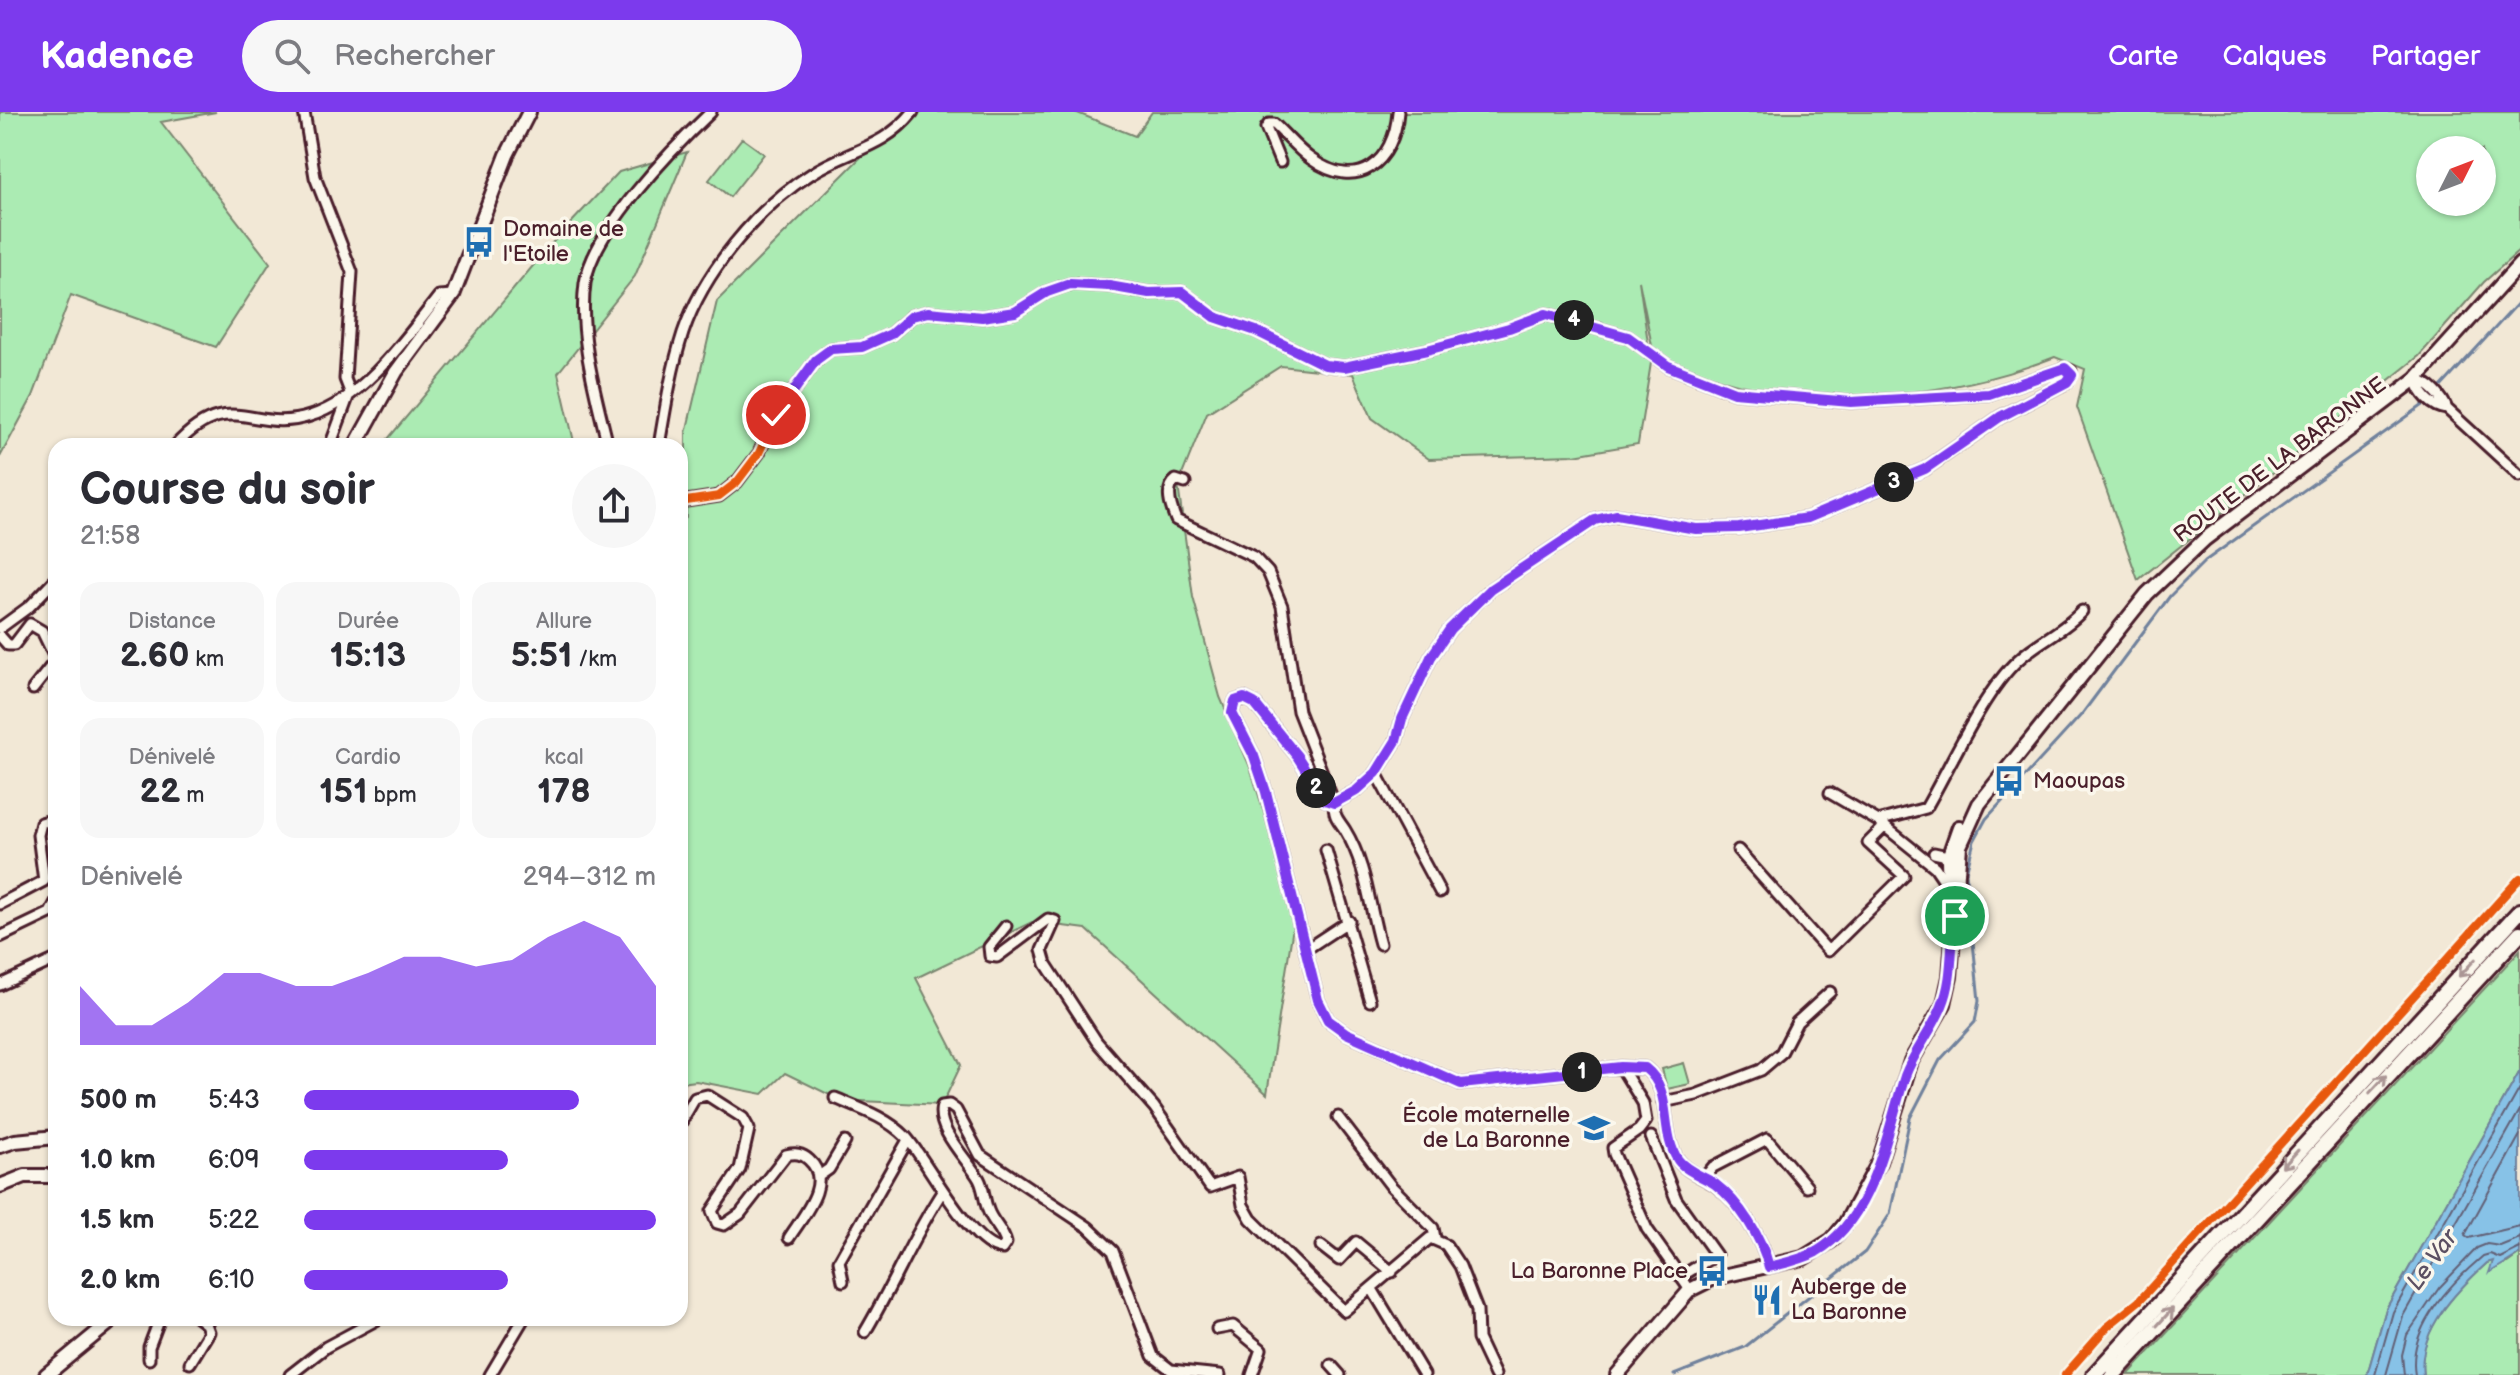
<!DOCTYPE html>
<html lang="fr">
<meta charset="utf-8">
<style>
body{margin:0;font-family:"Balsamiq Sans",sans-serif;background:#f7f7f7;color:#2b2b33;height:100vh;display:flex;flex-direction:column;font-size:30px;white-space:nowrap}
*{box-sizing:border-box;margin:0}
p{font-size:26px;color:#7c7c81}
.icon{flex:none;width:44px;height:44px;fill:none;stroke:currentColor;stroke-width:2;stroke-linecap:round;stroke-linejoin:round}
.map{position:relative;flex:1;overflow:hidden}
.sheet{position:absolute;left:48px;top:326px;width:640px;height:888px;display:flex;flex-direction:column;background:#fff;border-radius:24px;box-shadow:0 2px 6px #0004}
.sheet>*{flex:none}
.needle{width:52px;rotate:48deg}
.buttons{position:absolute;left:2416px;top:24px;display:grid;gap:16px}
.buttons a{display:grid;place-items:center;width:80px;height:80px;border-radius:50%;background:#fff;box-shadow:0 2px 6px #0004;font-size:40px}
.pin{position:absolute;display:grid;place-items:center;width:68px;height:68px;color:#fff;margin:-34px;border:4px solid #fff;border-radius:50%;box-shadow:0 2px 8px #0007}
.km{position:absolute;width:40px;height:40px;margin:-20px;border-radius:50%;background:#222;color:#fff;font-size:22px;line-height:40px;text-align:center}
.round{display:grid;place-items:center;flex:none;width:84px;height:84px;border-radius:42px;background:#f7f7f7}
.summary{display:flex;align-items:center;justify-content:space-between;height:136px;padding:0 32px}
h1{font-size:44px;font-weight:800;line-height:60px}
.stats{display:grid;grid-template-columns:repeat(3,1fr);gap:12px;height:136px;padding:8px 32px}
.stats div{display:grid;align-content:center;border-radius:20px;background:#f7f7f7;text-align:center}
.stats b{font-size:34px;font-weight:800}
.stats small{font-size:22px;font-weight:400}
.stats p{font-size:22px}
.chart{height:224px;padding:16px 32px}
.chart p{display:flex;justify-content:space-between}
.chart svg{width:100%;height:144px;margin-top:8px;fill:#7c3aed;opacity:.7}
ul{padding:0 32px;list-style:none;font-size:26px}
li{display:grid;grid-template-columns:128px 96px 1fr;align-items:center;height:60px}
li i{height:20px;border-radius:10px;background:#7c3aed}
header{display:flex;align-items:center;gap:48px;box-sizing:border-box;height:112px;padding:0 40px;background:#7c3aed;color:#fff}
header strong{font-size:38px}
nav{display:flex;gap:44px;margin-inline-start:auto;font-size:28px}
.search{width:560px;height:72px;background:#f7f7f7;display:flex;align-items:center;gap:20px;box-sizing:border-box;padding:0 28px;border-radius:44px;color:#7c7c81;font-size:30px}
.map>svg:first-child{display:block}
.green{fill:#abebb3;stroke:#7a856f;stroke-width:2;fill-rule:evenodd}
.water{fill:#87c2e7;stroke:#6f819c;stroke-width:2}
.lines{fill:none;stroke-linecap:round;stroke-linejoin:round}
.shore{stroke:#626076;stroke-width:2}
.stream{stroke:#6f819c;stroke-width:3}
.minor-casing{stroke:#4a1f2b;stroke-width:15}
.major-casing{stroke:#4a1f2b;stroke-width:18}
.highway-casing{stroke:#4a1f2b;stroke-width:20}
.minor{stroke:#fbf7ec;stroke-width:9}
.major{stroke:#fbf7ec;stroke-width:12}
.highway{stroke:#fbf7ec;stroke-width:14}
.cycleway-casing{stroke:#fbf7ec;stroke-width:13}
.cycleway{stroke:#e8590c;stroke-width:8}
.oneway{stroke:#ab9695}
.route-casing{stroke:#fff;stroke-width:16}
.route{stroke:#7c3aed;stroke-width:10}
.labels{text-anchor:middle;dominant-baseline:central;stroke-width:7;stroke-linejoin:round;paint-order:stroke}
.poi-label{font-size:22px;fill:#4a1f2b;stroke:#fbf7ec;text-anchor:start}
.street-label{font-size:22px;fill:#4a1f2b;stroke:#fbf7ec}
.water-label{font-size:24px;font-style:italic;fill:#5c5063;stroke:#fbf7ec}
</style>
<header>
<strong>Kadence</strong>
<div class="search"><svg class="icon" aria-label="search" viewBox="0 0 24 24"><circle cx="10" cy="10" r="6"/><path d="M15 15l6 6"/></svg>Rechercher</div>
<nav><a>Carte</a><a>Calques</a><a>Partager</a></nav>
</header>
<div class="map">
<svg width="2520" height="1263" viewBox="0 0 2520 1263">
<rect width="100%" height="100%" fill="#f2e8d6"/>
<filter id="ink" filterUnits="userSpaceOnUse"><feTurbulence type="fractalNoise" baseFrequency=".0125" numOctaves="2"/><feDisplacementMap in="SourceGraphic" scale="16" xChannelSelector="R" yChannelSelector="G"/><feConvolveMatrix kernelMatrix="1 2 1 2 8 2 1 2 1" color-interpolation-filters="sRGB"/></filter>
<g filter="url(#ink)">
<path class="green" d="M 0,0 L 216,0 L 161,10 L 270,151 L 216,235 L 71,183 L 33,284 L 0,345 Z
M 906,0 L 1075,0 L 1135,24 L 1152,0 L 2520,0 L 2520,138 L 2484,170 L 2419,244 L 2138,468 L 2077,295 L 2085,257 L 2055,245 C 1960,282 1842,296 1741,273 C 1712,266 1683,255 1654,244 L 1639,169 L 1651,251 L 1638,332 L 1574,343 L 1429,347 L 1372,306 L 1353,262 L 1281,254 L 1207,301 L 1178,373 L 1193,485 L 1220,585 L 1250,655 L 1295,802 L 1267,982 L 1086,817 L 1032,810 L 916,866 L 961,953 L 942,993 L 840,988 L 785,961 L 763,982 L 696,969 L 680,971 L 680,410 L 686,406 L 686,321 L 717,189 ZM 2430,38 L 2482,38 L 2482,90 L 2430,90 Z
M 742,26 L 764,42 L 730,85 L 709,68 Z
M 687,40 L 635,164 L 558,261 L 575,334 L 382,334 L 553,130 L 619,60 Z
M 2520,838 L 2520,959 L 2386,1197 L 2367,1263 L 2128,1263 Z
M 1684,951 L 1690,972 L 1667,977 L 1662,957 Z
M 2520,1142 L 2520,1263 L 2423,1263 C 2416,1220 2457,1178 2487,1151 L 2494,1148 L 2506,1152 Z"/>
<path class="water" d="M 2520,959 L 2520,1142 L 2489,1161 L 2493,1149 L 2487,1151 C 2456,1179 2417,1219 2423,1263 L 2367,1263 L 2386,1197 Z"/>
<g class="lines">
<path class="shore" d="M 2520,1023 L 2465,1123 L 2469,1126 L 2520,1114
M 2375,1263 L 2393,1200 L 2520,976
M 2386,1263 L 2403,1204 L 2520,998
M 2404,1263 L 2402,1243 L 2407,1223 L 2439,1176 L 2477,1136 L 2487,1132 L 2500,1134 L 2520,1126
M 2415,1263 C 2407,1217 2450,1172 2483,1144 L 2490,1142 L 2500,1146 L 2520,1136"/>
<path class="stream" d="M 2440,276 L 2520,189
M 1674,1263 L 1745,1235 L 1865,1140 L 1890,1102 L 1910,1006 L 1940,948 L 1975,910 L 1979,889 L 1966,761 L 1974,729 L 1986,707 L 2082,602 L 2170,484 L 2205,449 L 2426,291"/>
<defs>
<path id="minor" d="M 304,0 L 315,65 L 352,160 L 345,267 L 350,280 L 330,334
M 1280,50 L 1266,16 L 1269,12 L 1274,12 C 1286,23 1297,37 1311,47 C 1358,81 1394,50 1398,0
M 2416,267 C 2430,272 2442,284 2447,297 L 2520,364
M 2416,267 C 2420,282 2432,295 2447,297
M 660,328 C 666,292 672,255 683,221 C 703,161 758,95 811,62 C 848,38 883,37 913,0
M 175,334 C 230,274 252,323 310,304 C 363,288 407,225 439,184 L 453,183
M 608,334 C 596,283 578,223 585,171 C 593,118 673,36 711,0
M 1185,371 L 1176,368 C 1164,377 1171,396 1176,408 L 1254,445 L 1268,460 L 1282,494 L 1298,599 L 1334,691 C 1334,706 1338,707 1345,718 C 1367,754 1369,794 1380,832
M 680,390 L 719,384 L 737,370 L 759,341 L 776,303 L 816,248 L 831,237 L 862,235 L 891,222 L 912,204 L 928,200 L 982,205 L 1015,200 L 1047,180 L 1070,172 L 1109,174 L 1149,181 L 1182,180 L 1215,205 L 1256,219 L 1325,253 L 1344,255 L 1427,238 L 1509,216 L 1546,202 L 1628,225 L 1668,254 L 1734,280 L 1851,290 L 1989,282 L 2065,256 L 2071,259 L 2067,270 L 2000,305 L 1925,357 L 1808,406 L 1739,416 L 1696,417 L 1616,403 L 1595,408 L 1491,477 L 1450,517 L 1431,545 L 1402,607 L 1396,629 L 1376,661 L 1356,679 L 1334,691 L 1325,688 L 1297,644 L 1254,591 L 1244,586 L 1235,589 L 1232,601 L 1254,644 L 1266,680 L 1318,888 L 1328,908 L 1346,921 L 1461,972 L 1621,955 L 1645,956 C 1674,978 1659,1020 1678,1048 C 1686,1059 1703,1065 1714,1072 C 1739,1090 1762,1126 1769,1155
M 0,516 L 30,494 L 56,467
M 0,524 L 8,533 L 14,533 L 30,512 L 42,519 L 56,548 L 33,577
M 1376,661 L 1440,780
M 1830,681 L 1878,709
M 1326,738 L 1370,889
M 1738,738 L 1828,839 L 1904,764 L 1868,731 L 1885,714
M 1934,741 L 1943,743 L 1951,751
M 1948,774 L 1935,755 L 1878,709 L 1926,696 C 1951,653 1983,580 2018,548 C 2038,529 2063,520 2082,499
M 0,792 L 44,769 L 38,723 L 41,711 L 48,709 L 56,714
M 1006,814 L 989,835 L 990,844 L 997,845 L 1048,807 L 1055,809 L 1042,838 L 1046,852 L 1097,930 L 1154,995 L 1210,1075 L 1238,1065 L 1243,1093 L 1251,1107 L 1344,1199 L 1430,1126 L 1446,1133 L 1460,1154 L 1477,1198 L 1478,1227 L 1495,1263
M 0,825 L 50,801 L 56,790
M 1308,836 L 1349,809
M 0,873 L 56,847
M 1621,955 L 1643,991 L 1646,1009 L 1639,1018 L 1613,1036 L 1614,1042 L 1647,1117 L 1690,1178
M 835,986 C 861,997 886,1005 906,1025 C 927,1048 971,1136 1002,1137 L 1006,1131 C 1003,1118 992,1110 988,1098 C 984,1088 984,1076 979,1067 C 968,1048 935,1017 942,994 L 949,993 L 956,998 L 980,1043 L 1088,1115 L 1113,1139 L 1153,1244 L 1171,1258 L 1220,1263
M 1663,990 L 1696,983 L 1761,958 L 1781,941 L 1797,910 L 1830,880
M 1338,1005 L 1391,1074 L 1433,1116 L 1435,1126
M 680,1012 L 695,986 L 707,983 L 743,1006 L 749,1017 L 740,1057 L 712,1099 L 717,1111 L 724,1113 L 740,1102 L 786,1043 C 795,1041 802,1041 809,1048 C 834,1070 802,1105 789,1126
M 1651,1025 L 1676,1087 L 1716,1143 L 1680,1165
M 819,1064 L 829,1057 L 845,1030
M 1704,1066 L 1713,1055 L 1767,1027 L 1807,1075
M 1321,1134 L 1339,1148 L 1356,1130 L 1392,1160
M 843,1169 L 839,1149 L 908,1028
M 1372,1177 L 1424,1263
M 1217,1217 L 1233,1214 L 1261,1237 L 1252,1263
M 865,1220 C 893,1173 912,1126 942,1080
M 149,1247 L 149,1235 L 160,1206
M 190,1251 L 209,1220 L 206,1212 L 198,1206
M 1331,1253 L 1340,1263
M 290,1263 L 326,1235 L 380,1206
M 490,1263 L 524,1206"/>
<path id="major" d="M 355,334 L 396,260 L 453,183 L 507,43 L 529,0
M 1949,791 L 1948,746 L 1959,715
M 0,1034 L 15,1029 L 56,1025
M 0,1074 L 25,1064 L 56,1064
M 46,1263 L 115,1206
M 1617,1263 L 1690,1178 L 1714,1166 L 1803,1146 L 1832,1128 L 1845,1112 L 1879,1050 L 1911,949 L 1944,892 L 1950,865 L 1960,734 L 1979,692 L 2147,482 L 2205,427 L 2416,267 L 2520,152"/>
<path id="highway" d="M 2094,1263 L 2520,799
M 2113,1263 L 2520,821"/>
</defs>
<use href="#minor" class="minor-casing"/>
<use href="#major" class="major-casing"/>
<use href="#highway" class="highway-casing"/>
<use href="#minor" class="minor"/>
<use href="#major" class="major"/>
<use href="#highway" class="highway"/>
<defs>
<path id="cycleway" d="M 680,390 L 719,384 L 737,370 L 759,341 L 776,303 L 816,248 L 831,237 L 862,235 L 891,222 L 912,204 L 928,200 L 982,205 L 1015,200 L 1047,180 L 1070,172 L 1109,174 L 1149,181 L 1182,180 L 1215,205 L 1256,219 L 1325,253 L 1344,255 L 1427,238 L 1509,216 L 1546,202 L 1628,225 L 1668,254 L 1734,280 L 1851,290 L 1989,282 L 2065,256 L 2071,259 L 2067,270 L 2000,305 L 1925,357 L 1808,406 L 1739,416 L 1696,417 L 1616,403 L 1595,408 L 1491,477 L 1450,517 L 1431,545 L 1402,607 L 1396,629 L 1376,661 L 1356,679 L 1334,691 L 1325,688 L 1297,644 L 1254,591 L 1244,586 L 1235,589 L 1232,601 L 1254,644 L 1266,680 L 1318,888 L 1328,908 L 1346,921 L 1461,972 L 1621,955 L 1645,956 C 1674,978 1659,1020 1678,1048 C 1686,1059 1703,1065 1714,1072 C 1739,1090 1762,1126 1769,1155
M 2065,1263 L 2107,1215 L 2139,1189 L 2520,766"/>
</defs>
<use href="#cycleway" class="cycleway-casing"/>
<use href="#cycleway" class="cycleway"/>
</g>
<defs><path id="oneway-shaft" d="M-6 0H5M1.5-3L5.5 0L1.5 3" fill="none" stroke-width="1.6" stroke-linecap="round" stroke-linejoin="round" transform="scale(2)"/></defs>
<g class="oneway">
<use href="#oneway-shaft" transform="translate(2467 856) rotate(133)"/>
<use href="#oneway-shaft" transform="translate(2378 972) rotate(-47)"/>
<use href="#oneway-shaft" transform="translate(2290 1047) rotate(132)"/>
<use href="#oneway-shaft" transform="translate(2165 1205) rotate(-48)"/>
</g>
</g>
<g class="lines" filter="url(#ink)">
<defs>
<path id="route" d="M 776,303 L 816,248 L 831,237 L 862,235 L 891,222 L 912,204 L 928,200 L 982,205 L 1015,200 L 1047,180 L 1070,172 L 1109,174 L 1149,181 L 1182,180 L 1215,205 L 1256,219 L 1325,253 L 1344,255 L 1427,238 L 1509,216 L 1546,202 L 1628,225 L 1668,254 L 1734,280 L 1851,290 L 1989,282 L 2065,256 L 2072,263 L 2067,270 L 2000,305 L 1925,357 L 1808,406 L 1739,416 L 1696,417 L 1616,403 L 1595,408 L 1491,477 L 1450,517 L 1431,545 L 1402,607 L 1396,629 L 1376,661 L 1356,679 L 1334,691 L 1325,688 L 1297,644 L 1254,591 L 1244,586 L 1235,589 L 1232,601 L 1254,644 L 1266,680 L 1318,888 L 1328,908 L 1346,921 L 1461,972 L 1621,955 L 1645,956 C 1674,978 1659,1020 1678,1048 C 1686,1059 1704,1065 1715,1072 C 1739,1090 1762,1126 1769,1155 C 1785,1151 1801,1148 1816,1140 C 1874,1107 1886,1022 1905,964 C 1914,939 1932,919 1942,894 C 1954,866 1950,834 1955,804"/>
</defs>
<use href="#route" class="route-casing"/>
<use href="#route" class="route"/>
</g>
<defs>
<symbol id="bus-bare" viewBox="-9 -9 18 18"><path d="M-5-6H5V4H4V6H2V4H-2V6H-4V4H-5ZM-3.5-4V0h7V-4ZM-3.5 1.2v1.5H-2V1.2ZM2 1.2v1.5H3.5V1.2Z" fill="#1f6fb2" stroke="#fbf7ec" stroke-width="2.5" paint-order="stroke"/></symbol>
<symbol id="school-bare" viewBox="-9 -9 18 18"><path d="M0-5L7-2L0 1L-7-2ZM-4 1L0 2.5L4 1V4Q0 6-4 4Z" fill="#1f6fb2" stroke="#fbf7ec" stroke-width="2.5" paint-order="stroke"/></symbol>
<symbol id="restaurant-bare" viewBox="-9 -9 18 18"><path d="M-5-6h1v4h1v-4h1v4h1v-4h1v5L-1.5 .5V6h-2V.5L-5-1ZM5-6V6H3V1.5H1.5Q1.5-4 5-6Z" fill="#1f6fb2" stroke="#fbf7ec" stroke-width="2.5" paint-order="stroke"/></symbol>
</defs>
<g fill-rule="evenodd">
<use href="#bus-bare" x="457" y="108" width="44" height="44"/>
<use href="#bus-bare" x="1987" y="647" width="44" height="44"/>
<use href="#school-bare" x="1572" y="994" width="44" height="44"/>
<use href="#bus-bare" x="1690" y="1137" width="44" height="44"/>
<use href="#restaurant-bare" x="1745" y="1166" width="44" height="44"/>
</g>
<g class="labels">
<g class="poi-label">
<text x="503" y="117">Domaine de<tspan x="503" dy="25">l'Etoile</tspan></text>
<text x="2033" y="669">Maoupas</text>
<text x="1570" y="1003" text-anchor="end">École maternelle<tspan x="1570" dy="25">de La Baronne</tspan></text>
<text x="1688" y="1159" text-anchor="end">La Baronne Place</text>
<text x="1791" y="1175">Auberge de<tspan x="1791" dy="25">La Baronne</tspan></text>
</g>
<g class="street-label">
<text transform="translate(2280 348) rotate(-37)">ROUTE DE LA BARONNE</text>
</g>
<g class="water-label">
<text transform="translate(2432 1148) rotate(-54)">Le Var</text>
</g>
</g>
</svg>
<div class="buttons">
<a><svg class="needle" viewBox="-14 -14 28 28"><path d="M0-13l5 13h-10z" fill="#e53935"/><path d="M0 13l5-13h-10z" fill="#7c7c81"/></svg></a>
</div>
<div class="pin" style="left:1955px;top:804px;background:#1e9e55"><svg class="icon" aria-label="arrive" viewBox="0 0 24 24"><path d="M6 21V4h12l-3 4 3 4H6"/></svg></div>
<div class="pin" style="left:776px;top:303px;background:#d93025"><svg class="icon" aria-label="check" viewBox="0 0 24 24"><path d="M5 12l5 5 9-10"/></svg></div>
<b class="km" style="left:1582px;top:960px">1</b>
<b class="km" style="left:1316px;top:676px">2</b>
<b class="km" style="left:1894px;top:370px">3</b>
<b class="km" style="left:1574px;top:208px">4</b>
<section class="sheet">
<div class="summary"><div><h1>Course du soir</h1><p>21:58</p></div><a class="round"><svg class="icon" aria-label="share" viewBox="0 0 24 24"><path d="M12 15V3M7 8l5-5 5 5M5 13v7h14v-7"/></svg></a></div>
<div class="stats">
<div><p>Distance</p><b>2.60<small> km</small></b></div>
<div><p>Durée</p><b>15:13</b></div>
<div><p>Allure</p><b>5:51<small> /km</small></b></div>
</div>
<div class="stats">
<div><p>Dénivelé</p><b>22<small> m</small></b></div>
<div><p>Cardio</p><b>151<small> bpm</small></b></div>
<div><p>kcal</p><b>178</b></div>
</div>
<div class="chart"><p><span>Dénivelé</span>294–312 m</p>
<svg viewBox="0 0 160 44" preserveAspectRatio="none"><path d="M0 44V26L10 38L20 38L30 31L40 22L50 22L60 26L70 26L80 22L90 17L100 17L110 20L120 18L130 11L140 6L150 11L160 26V44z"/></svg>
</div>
<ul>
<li><b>500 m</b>5:43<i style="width:78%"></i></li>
<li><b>1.0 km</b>6:09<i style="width:58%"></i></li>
<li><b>1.5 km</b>5:22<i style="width:100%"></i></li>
<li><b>2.0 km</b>6:10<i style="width:58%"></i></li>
</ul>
</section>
</div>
